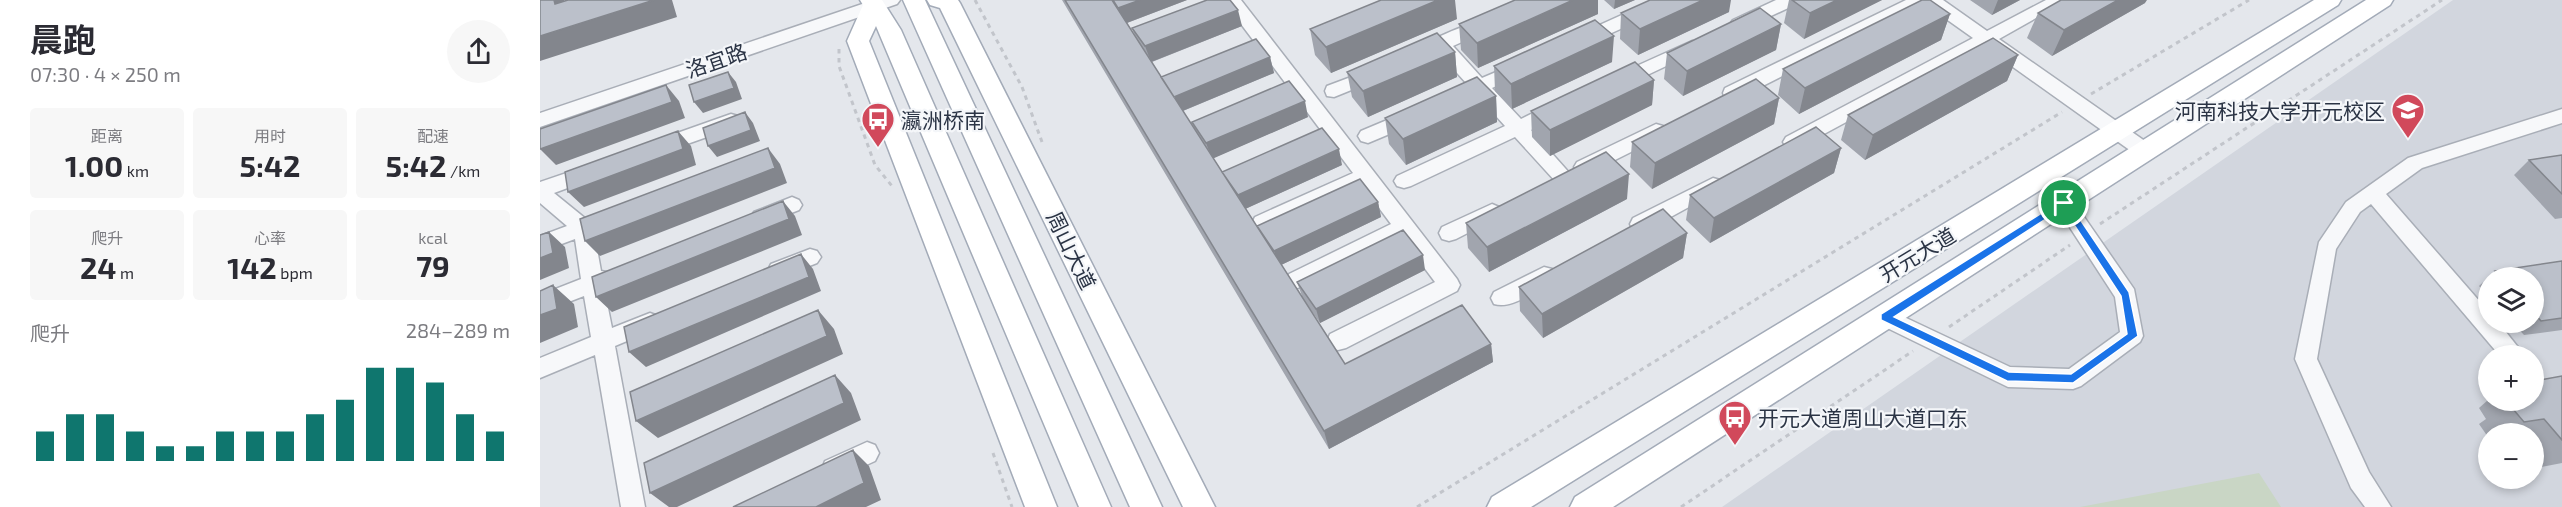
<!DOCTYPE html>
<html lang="zh">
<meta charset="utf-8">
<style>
body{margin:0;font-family:"Exo 2","Noto Sans SC",sans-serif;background:#f7f7f7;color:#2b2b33;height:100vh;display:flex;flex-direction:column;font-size:22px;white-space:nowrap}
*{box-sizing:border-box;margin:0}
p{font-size:20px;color:#7c7c81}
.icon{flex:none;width:33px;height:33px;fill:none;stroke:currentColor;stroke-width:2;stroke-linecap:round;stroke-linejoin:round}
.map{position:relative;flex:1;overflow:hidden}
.panel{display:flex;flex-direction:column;background:#fff;width:540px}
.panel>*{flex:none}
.controls{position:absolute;left:1938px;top:267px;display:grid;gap:12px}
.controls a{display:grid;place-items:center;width:66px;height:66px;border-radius:50%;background:#fff;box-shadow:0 3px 9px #0003;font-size:30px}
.pin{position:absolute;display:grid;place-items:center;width:51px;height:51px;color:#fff;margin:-26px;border:3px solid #fff;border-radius:50%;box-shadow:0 2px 6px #0007}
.round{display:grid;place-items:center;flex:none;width:63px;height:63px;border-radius:32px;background:#f7f7f7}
.summary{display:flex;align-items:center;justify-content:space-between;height:102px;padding:0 30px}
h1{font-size:33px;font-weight:700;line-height:45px}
.metrics{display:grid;grid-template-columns:repeat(3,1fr);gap:9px;height:102px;padding:6px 30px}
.metrics div{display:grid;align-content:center;border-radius:6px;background:#f7f7f7;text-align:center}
.metrics b{font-size:30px;font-weight:700}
.metrics small{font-size:16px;font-weight:400}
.metrics p{font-size:16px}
.chart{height:168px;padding:12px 30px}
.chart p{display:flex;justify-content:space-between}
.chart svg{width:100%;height:108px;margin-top:6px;stroke:#0f766e;stroke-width:6}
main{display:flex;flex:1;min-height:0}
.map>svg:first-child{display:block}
.built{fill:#d2d6de;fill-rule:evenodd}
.green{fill:#c9d6c5}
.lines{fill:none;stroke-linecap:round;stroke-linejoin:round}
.minor-casing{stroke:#a9aeb7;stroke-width:3}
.major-casing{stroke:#a3abb8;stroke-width:3}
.path{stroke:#c2c5cb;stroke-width:3;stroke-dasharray:4.5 4.5;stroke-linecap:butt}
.minor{fill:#f7f8fa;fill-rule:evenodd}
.major{fill:#fff;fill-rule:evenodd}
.wall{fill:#a1a5ae}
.shaded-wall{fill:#83868d}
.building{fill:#bbc0ca;stroke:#83868d;stroke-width:1.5}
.route{fill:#1a73e8;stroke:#fff;stroke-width:1.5;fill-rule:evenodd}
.labels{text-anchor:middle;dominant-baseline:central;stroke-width:4.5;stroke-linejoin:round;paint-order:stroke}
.street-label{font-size:21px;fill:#2b3445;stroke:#f4f6f9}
.poi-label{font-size:21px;fill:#2b3445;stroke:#f4f6f9;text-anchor:start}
</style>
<main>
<section class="panel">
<div class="summary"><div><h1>晨跑</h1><p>07:30 · 4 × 250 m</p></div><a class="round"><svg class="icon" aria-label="share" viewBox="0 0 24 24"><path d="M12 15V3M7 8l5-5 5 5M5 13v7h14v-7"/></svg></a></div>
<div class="metrics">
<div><p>距离</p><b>1.00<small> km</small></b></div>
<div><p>用时</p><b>5:42</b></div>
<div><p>配速</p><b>5:42<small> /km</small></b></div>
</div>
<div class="metrics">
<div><p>爬升</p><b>24<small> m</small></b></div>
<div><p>心率</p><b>142<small> bpm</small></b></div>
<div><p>kcal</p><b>79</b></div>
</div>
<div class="chart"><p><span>爬升</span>284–289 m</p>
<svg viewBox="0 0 160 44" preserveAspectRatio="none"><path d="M5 44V32M15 44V25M25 44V25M35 44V32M45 44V38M55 44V38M65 44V32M75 44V32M85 44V32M95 44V25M105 44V19M115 44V6M125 44V6M135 44V12M145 44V25M155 44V32"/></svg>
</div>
</section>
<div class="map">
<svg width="2022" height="507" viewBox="0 0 2022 507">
<rect width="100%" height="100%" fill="#e4e7ec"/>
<path class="built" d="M 1913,0 L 2022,0 L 2022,507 L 1182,507 ZM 1948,278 L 1994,278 L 1994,322 L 1948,322 ZM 1948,356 L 1994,356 L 1994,400 L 1948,400 ZM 1948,434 L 1994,434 L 1994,478 L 1948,478 Z"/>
<path class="green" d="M 1719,473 L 1741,507 L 1540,507 Z"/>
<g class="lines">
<defs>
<path id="minor" d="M 334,0 L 360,0 L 357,4 L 0,127 L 0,113 Z
M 683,0 L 701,0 L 917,279 L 920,285 L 917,291 L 806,348 L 798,350 L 790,348 L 787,341 L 790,334 L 895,282 L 862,238 L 765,286 L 757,288 L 749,286 L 746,280 L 749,274 L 851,224 L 822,185 L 729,229 L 722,231 L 715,229 L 712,223 L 715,217 L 813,173 Z
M 1115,0 L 1139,0 L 1136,4 L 1045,45 L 1039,47 L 1030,41 L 1033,37 Z
M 1236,0 L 1260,0 L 1257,4 L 1205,28 L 1193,28 L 1190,24 L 1193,20 Z
M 1366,0 L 1403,0 L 1447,31 L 1506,0 L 1528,0 L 1459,39 L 1612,146 L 1615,151 L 1612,156 L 1598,156 L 1445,47 L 1260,147 L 1246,147 L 1243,142 L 1246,137 L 1433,38 L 1385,4 L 1199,98 L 1185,98 L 1183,93 L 1185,88 Z
M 945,19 L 951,21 L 954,25 L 951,29 L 913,46 L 942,78 L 975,64 L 987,64 L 990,68 L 987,72 L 952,88 L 981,119 L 1009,105 L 1023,105 L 1025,110 L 1023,115 L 991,130 L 1033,177 L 1030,182 L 1023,184 L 1016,182 L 975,137 L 871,186 L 864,188 L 857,186 L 854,181 L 857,176 L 965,126 L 937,95 L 919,101 L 912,100 L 910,95 L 912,90 L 927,84 L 899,53 L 880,60 L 871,54 C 878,43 931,23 945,19 Z
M 1152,41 L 1158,43 L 1161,47 L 1158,51 L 1084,86 L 1070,86 L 1068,82 L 1070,78 Z
M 835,68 L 841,70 L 844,74 L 841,78 L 794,97 L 787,96 L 785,91 L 787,86 Z
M 2022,109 L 2022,123 L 1882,168 L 1846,194 L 1948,311 L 1948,322 L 1958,322 L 1985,356 L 1960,356 L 1831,204 L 1820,212 L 1796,249 L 1777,359 L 1829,472 L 1851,507 L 1825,507 L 1811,488 L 1755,359 L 1779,242 L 1806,202 L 1868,158 Z
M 871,110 L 878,112 L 880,117 L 878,122 L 828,143 L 821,141 L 818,136 L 821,131 Z
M 191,114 L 198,116 L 201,121 L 198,126 L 116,155 L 109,153 L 106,148 L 109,143 Z
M 1116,124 L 1123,126 L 1126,131 L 1123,136 L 1051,172 L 1044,174 L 1037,172 L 1034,167 L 1037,162 Z
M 53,164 L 60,166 L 63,171 L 60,176 L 14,193 L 46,219 L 53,216 L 60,218 L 63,224 L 60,230 L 54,232 L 61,271 L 72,273 L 75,279 L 72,285 L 64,288 L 72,328 L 110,313 L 118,316 L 121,322 L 118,328 L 75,346 L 105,507 L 81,507 L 55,355 L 0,378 L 0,358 L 51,337 L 44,296 L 0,313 L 0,295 L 41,279 L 35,239 L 0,252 L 0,236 L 27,226 L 0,203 L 0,182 Z
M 1173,178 L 1180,180 L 1183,185 L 1180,190 L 1107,230 L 1100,232 L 1093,230 L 1090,224 L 1093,218 Z
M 1524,195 L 1531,198 L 1594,289 L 1603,336 L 1600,342 L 1541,386 L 1533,389 L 1468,387 L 1337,323 L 1334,317 L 1337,311 L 1345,308 L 1470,367 L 1529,369 L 1580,332 L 1575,297 L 1514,203 L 1517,198 Z
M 252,197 L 259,200 L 262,205 L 259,210 L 221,225 L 214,222 L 211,217 L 214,212 Z
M 952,204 L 959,207 L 962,212 L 959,217 L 916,239 L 909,241 L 902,239 L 899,233 L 902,227 Z
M 270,249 L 277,251 L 281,257 L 277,263 L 239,278 L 231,276 L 228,270 L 231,264 Z
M 1004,267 L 1012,269 L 1015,275 L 1012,281 C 996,290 972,310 954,304 L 951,298 L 954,292 Z
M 327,442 L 335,445 L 339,453 L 335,461 L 294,480 L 285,477 L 282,469 L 285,461 Z"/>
<path id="major" d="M 320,0 L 342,0 L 361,30 L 571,507 L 539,507 L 336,26 L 329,41 L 517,507 L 485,507 L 307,41 L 323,5 Z
M 363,0 L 385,0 L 622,507 L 590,507 Z
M 387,0 L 418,0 L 420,3 L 675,507 L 643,507 L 400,8 L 390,5 Z
M 1774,0 L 1801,0 L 1798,5 L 991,507 L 947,507 L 952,497 Z
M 1826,0 L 1853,0 L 1850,5 L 1073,507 L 1030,507 L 1035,497 Z"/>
</defs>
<use href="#minor" class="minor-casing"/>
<use href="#major" class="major-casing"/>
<path class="path" d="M 435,0 L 482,87 L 502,142
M 299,49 L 299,66 L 335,165 L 352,186
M 1551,94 L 1709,0
M 1560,224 L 1902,0
M 1409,327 L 1530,245
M 453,453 L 472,507
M 877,507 L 1522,112
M 1141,507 L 1373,351"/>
<use href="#minor" class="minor"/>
<use href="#major" class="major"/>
</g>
<path class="wall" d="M 522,0 L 647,0 L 587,23 L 595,36 L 592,28 L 702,26 L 612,62 L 621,77 L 730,57 L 734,73 L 643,111 L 654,128 L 652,122 L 768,117 L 673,158 L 683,173 L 802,165 L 705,209 L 718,228 L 838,202 L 841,217 L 741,265 L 762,296 L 757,282 L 885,270 L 780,323 L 763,299 L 805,364 L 951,344 L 953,362 L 789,449 Z
M 1064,0 L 1095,0 L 1074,9 Z
M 1249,0 L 1342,0 L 1264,39 L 1244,23 Z
M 1430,0 L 1480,0 L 1452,15 Z
M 1605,3 L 1512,56 L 1487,38 L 1498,13 Z
M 1189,12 L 1098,55 L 1080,39 L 1081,13 Z
M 1058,14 L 938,68 L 921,50 L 919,24 Z
M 1410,14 L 1401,40 L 1259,114 L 1238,95 L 1243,69 Z
M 917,19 L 791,73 L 775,55 L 770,29 Z
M 1241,24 L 1236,50 L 1143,96 L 1124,79 L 1127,53 Z
M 915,52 L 917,77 L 828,117 L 812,97 L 807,72 Z
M 1478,55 L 1467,81 L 1325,160 L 1301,140 L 1308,115 Z
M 1072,62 L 972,109 L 955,91 L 954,66 Z
M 1114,80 L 1112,105 L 1010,156 L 992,137 L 991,111 Z
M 956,96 L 957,122 L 866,165 L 849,144 L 845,118 Z
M 1239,98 L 1234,124 L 1112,189 L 1090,167 L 1092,142 Z
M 1301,148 L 1294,173 L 1170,243 L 1146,220 L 1150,195 Z
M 2022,155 L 2022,218 L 2015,219 L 1974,175 L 1989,160 Z
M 1087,199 L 949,272 L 928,248 L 926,223 Z
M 1147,233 L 1143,258 L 1003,338 L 980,311 L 979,287 Z
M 2022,261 L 2022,330 L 1984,335 L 1972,322 L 1994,322 L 1994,278 L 1948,278 L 1948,296 L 1939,286 L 1955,271 Z
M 2022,376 L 2022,463 L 1996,468 L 1994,465 L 1994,434 L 1948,434 L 1948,437 L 1939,424 L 1946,419 L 1939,408 L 1948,400 L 1994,400 Z"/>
<path class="shaded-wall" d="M 14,0 L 24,0 L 29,6 L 15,4 Z
M 114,0 L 132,0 L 137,17 L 0,61 L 0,36 Z
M 600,0 L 647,0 L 584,24 L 578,8 Z
M 898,0 L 915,0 L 917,19 L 791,73 L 786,47 Z
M 1033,0 L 1058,0 L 1058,14 L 938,68 L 937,43 Z
M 1075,0 L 1095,0 L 1074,9 Z
M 1163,0 L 1191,0 L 1189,12 L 1098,55 L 1100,29 Z
M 1297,0 L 1342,0 L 1264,39 L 1270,13 Z
M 1458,0 L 1480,0 L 1452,15 Z
M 1578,0 L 1607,0 L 1605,3 L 1512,56 L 1524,30 Z
M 698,10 L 702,26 L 611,62 L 605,46 Z
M 1410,14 L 1401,40 L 1259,114 L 1265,88 Z
M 1241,24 L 1236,50 L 1143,96 L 1147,71 Z
M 1074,36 L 1072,62 L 972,109 L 971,84 Z
M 915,52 L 917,77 L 828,117 L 823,91 Z
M 1478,55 L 1467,81 L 1325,160 L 1333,135 Z
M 730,57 L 734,73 L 640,112 L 634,97 Z
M 188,72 L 196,82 L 202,99 L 163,113 L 154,102 Z
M 1114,80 L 1112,105 L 1010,156 L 1010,130 Z
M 126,85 L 139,101 L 145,118 L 16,165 L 0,149 Z
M 956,96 L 957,122 L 866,165 L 863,139 Z
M 1239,98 L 1234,124 L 1112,189 L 1115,163 Z
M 765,101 L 768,117 L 672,159 L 666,143 Z
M 205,112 L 213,123 L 220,141 L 177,157 L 168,146 Z
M 138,131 L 151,146 L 156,165 L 44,207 L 28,192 Z
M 228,148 L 240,164 L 247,183 L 60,256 L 45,241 Z
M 1301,148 L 1294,173 L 1170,243 L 1174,218 Z
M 799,149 L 802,165 L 703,210 L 698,195 Z
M 1089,174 L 1087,199 L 949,272 L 947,247 Z
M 243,201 L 255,216 L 262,235 L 72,312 L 56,297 Z
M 838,202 L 841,217 L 739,266 L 734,251 Z
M 9,232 L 25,247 L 29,268 L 0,280 L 0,258 Z
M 1147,233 L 1143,258 L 1003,338 L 1002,314 Z
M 261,254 L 273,269 L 281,291 L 106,367 L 89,352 Z
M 883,255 L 885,270 L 780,323 L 776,309 Z
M 13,285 L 34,304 L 38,327 L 0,343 L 0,315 Z
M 278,310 L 294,329 L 303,354 L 118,438 L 96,421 Z
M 951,344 L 953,362 L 789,449 L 784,431 Z
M 295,375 L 311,393 L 321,420 L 137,507 L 129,507 L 110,493 Z
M 313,450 L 329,466 L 341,500 L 326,507 L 276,507 Z"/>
<path class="building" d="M 0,0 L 14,0 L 15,4 L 28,0 L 114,0 L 0,36 Z
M 525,0 L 572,0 L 805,364 L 922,305 L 951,344 L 784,431 Z
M 573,0 L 600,0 L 578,8 Z
M 667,0 L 690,0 L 698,10 L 605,46 L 592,28 Z
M 841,0 L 898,0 L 786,47 L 770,29 Z
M 975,0 L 1033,0 L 937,43 L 919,24 Z
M 1110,0 L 1163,0 L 1100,29 L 1081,13 Z
M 1252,0 L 1297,0 L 1270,13 Z
M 1382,0 L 1390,0 L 1410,14 L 1265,88 L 1243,69 Z
M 1521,0 L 1578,0 L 1524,30 L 1498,13 Z
M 1220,8 L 1241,24 L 1147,71 L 1127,53 Z
M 1055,20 L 1074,36 L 971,84 L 954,66 Z
M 897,33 L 915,52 L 823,91 L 807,72 Z
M 1453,38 L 1478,55 L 1333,135 L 1308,115 Z
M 716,39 L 730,57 L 634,97 L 621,77 Z
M 1095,62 L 1114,80 L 1010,130 L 991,111 Z
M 188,72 L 194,88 L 154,102 L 149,85 Z
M 937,77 L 956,96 L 863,139 L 845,118 Z
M 1216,79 L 1239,98 L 1115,163 L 1092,142 Z
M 749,81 L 765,101 L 666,143 L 652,122 Z
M 126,85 L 132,102 L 0,149 L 0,129 Z
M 205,112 L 211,130 L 168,146 L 163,128 Z
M 1276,127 L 1301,148 L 1174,218 L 1150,195 Z
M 782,128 L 799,149 L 698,195 L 682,172 Z
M 138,131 L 143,149 L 28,192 L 25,172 Z
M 228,148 L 235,168 L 45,241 L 40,219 Z
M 1066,152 L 1089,174 L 947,247 L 926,223 Z
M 2022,155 L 2022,194 L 1989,160 Z
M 820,179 L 838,202 L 734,251 L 717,226 Z
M 243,201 L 249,219 L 56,297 L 52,277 Z
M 1123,209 L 1147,233 L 1002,314 L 979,287 Z
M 863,230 L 883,255 L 776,309 L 757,282 Z
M 9,232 L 13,253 L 0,258 L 0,235 Z
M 261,254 L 269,277 L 89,352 L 84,327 Z
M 2022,261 L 2022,318 L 2001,321 L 1994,313 L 1994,278 L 1961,278 L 1955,271 Z
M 13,285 L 17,309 L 0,315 L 0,291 Z
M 278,310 L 287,336 L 96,421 L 90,392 Z
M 295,375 L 304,403 L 110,493 L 104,463 Z
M 2022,376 L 2022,440 L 2004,419 L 1984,422 L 1967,402 L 1976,400 L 1994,400 L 1994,381 Z
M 313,450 L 324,483 L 276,507 L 193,507 Z"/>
<path class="route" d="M 1524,199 L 1527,200 L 1589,292 L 1598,336 L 1533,383 L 1467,381 L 1341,320 L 1341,314 ZM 1523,208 L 1581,296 L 1587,334 L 1531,374 L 1469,372 L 1354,317 Z"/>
<defs>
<symbol id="university-pin" viewBox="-11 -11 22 30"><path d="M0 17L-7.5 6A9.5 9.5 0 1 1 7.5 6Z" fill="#d1495b" stroke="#f4f6f9"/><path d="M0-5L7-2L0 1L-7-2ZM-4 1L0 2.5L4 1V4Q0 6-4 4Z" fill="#fff"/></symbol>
<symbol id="bus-pin" viewBox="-11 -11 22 30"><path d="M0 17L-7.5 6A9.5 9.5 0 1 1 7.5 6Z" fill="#d1495b" stroke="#f4f6f9"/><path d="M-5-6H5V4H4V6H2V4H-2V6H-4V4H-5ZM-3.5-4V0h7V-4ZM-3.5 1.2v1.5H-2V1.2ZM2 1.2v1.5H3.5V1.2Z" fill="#fff"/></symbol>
</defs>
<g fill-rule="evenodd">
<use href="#university-pin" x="1849" y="91" width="38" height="52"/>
<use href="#bus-pin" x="319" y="100" width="38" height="52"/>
<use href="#bus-pin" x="1176" y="398" width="38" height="52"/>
</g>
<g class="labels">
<g class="street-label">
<text transform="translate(176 60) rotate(-19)">洛宜路</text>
<text transform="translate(532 250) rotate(64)">周山大道</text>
<text transform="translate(1377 254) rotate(-31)">开元大道</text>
</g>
<g class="poi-label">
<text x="1845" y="110" text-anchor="end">河南科技大学开元校区</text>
<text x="361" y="119">瀛洲桥南</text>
<text x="1218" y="417">开元大道周山大道口东</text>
</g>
</g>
</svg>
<div class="controls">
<a><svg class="icon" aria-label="layers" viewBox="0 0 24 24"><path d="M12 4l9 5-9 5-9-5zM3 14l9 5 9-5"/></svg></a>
<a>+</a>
<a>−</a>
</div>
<div class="pin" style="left:1524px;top:203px;background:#1e9e55"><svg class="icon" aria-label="arrive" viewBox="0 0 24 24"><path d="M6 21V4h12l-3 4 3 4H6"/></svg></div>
</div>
</main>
